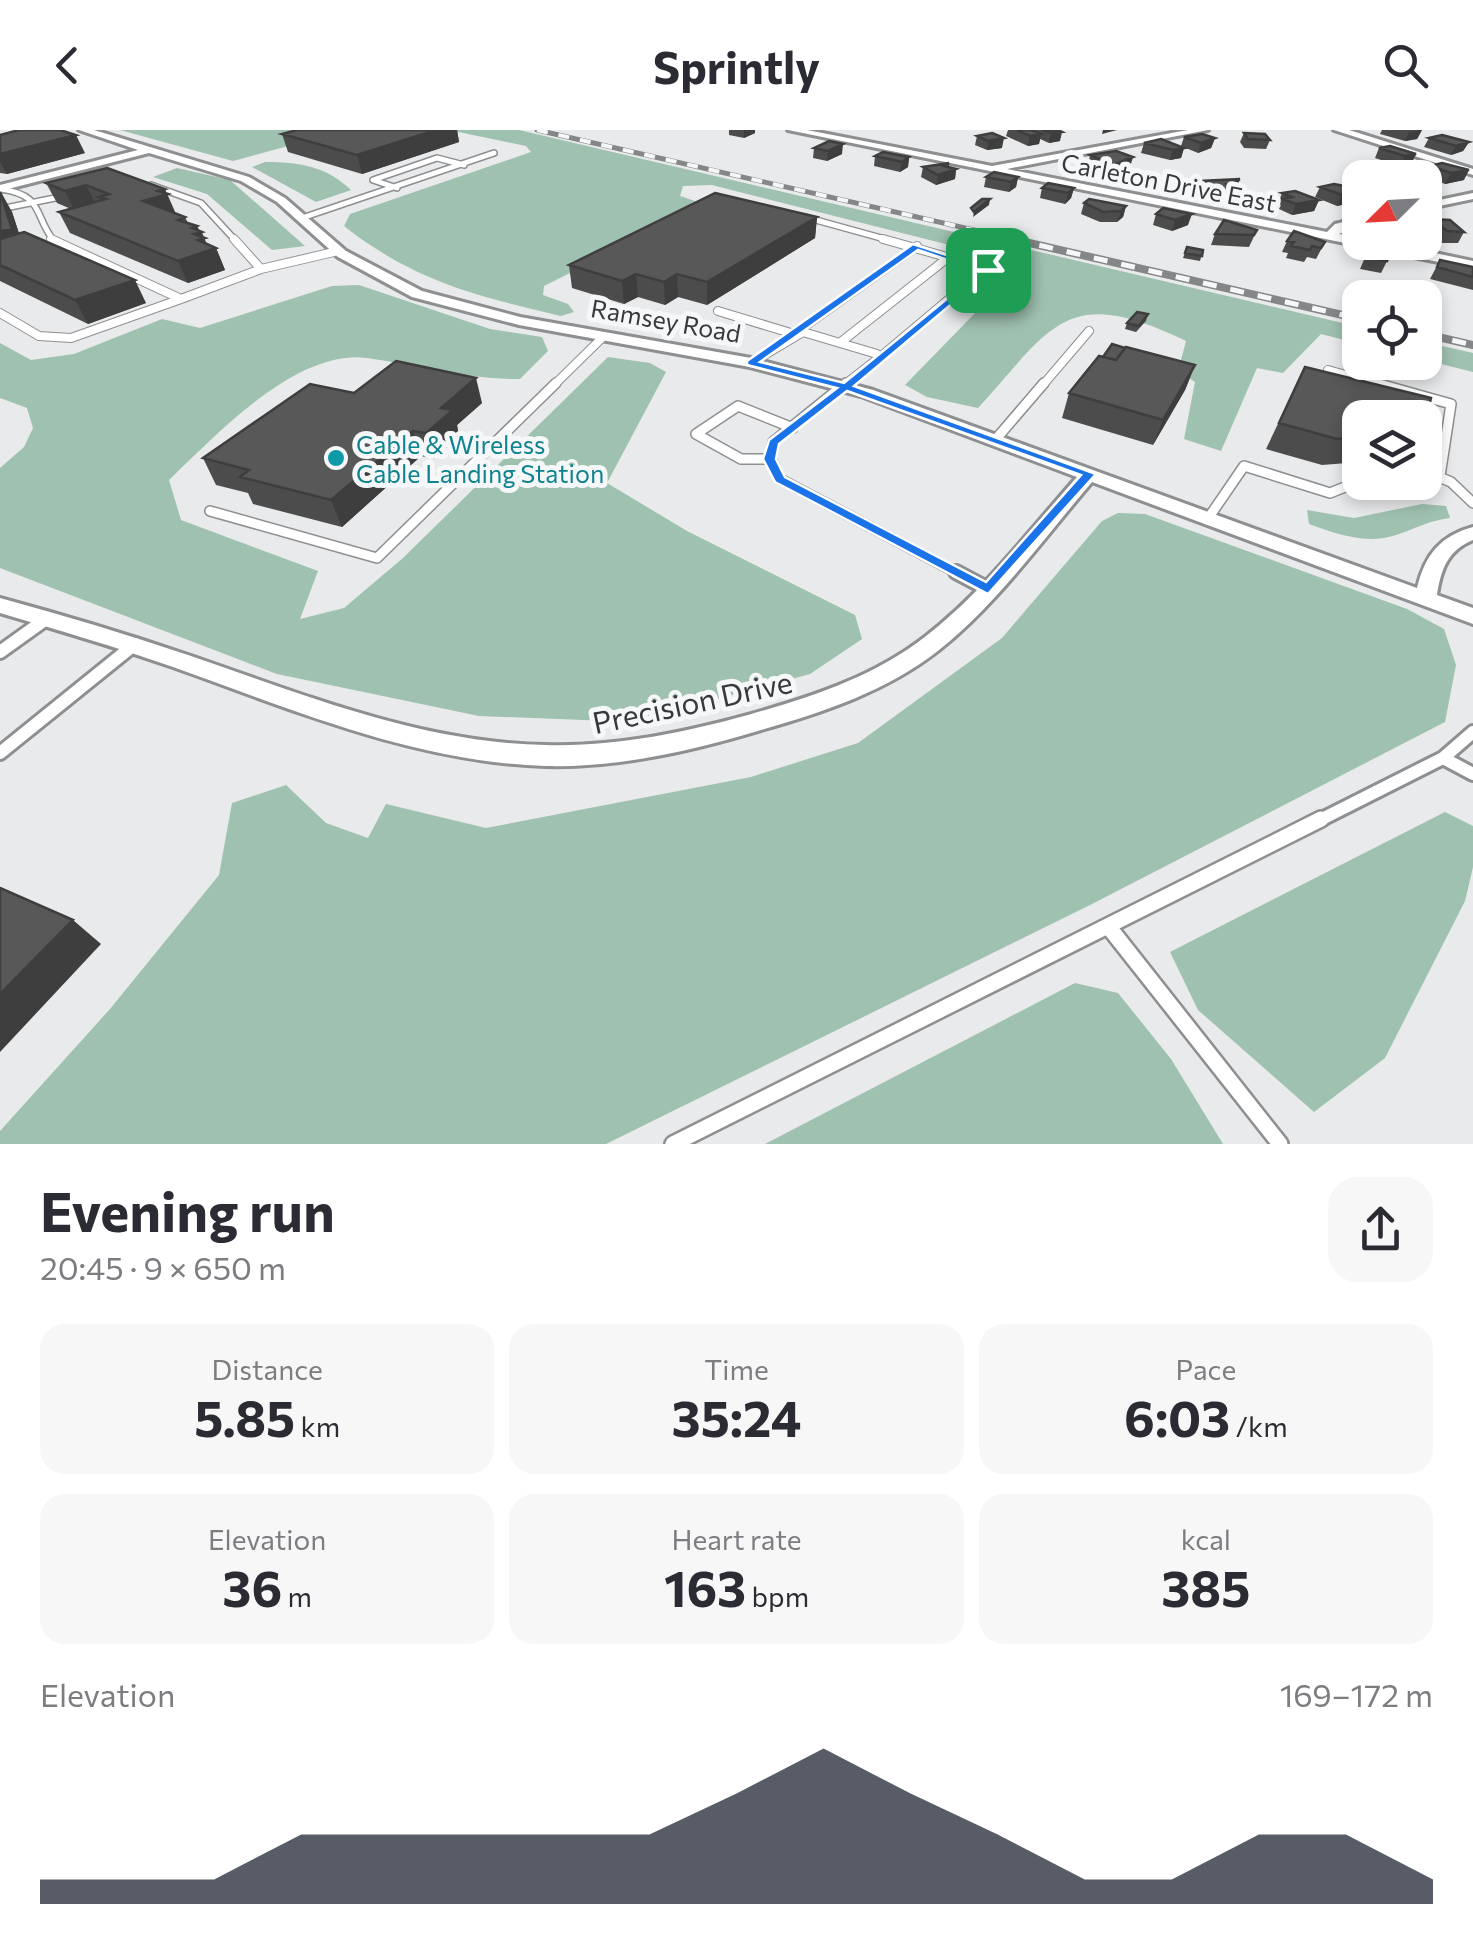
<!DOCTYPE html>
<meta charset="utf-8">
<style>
body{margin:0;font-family:Commissioner,sans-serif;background:#f7f7f7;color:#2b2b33;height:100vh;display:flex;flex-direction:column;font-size:38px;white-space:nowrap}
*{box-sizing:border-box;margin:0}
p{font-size:32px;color:#7c7c81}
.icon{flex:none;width:55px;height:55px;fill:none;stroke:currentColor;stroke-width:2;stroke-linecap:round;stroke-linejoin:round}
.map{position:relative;height:1014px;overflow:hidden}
.sheet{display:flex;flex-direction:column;background:#fff;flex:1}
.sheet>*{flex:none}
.needle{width:65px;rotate:246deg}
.controls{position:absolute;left:1342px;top:30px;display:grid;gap:20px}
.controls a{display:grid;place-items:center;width:100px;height:100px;border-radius:20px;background:#fff;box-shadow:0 5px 15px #0003;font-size:50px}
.pin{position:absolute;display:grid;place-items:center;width:85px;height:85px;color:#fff;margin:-42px;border-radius:20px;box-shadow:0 5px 15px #0006}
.round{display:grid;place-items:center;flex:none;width:105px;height:105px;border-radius:30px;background:#f7f7f7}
.head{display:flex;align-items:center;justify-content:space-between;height:170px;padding:0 40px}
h1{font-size:55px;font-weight:700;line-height:75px}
.figures{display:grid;grid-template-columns:repeat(3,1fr);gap:15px;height:170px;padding:10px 40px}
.figures div{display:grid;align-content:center;border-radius:25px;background:#f7f7f7;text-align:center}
.figures b{font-size:50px;font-weight:700}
.figures small{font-size:28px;font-weight:400}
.figures p{font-size:28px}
.chart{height:280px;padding:20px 40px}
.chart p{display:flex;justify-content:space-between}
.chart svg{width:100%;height:180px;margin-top:10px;fill:#111827;opacity:.7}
header{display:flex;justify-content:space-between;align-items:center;height:130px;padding:0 40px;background:#fff;font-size:45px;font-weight:700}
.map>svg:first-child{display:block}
.green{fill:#9fc1af}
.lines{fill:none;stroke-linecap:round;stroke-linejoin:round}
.lane-far4-casing{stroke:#8e8f91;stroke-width:8}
.lane-far3-casing{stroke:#8e8f91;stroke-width:10}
.lane-far2-casing{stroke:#8e8f91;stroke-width:12}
.lane-far1-casing{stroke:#8e8f91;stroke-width:18}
.lane-casing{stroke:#8e8f91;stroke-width:20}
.street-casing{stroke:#8e8f91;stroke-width:6}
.lane-far4{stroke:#fff;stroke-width:5}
.lane-far3{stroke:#fff;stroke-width:8}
.lane-far2{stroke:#fff;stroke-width:9}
.lane-far1{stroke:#fff;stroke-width:12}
.lane{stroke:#fff;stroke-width:15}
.street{fill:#fff;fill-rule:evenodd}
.rail-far1-casing{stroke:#858687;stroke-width:5}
.rail-casing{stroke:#858687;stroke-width:8}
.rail-far1{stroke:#f6f7f9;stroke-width:4;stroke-dasharray:11;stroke-linecap:butt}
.rail{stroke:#f6f7f9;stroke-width:5;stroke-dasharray:14;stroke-linecap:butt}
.wall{fill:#4d4c4d}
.shaded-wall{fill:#3e3e3e}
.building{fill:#595859;stroke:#3e3e3e;stroke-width:2.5}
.route{fill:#1a73e8;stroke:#fff;stroke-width:2.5;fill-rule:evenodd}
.culture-dot{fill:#0f9aa8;stroke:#f6f7f9;stroke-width:4}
.labels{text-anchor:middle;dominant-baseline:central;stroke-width:10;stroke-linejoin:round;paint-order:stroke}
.far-street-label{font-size:25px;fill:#38393a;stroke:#f6f7f9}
.far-culture-label{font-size:25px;fill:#0d838f;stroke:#f6f7f9;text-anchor:start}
.street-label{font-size:30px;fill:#38393a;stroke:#f6f7f9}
</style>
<header><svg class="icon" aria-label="back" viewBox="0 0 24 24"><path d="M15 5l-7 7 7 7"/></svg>Sprintly<svg class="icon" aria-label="search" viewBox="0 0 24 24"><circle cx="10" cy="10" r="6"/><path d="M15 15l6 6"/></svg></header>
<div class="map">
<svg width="1473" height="1014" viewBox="0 0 1473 1014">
<rect width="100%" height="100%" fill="#e8eaeb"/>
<path class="green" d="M 120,0 L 347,0 L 233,31 Z
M 449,0 L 519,0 L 1360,197 L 1360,214 L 1321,204 L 1283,243 L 1257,238 L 1221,321 L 1184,309 L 1195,252 L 1178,241 L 1186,211 C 1067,154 1054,194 978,278 L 927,267 L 905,255 L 1020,137 L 1005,129 L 712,55 L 683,56 L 680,66 L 707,75 L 544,156 L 543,165 L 568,174 L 574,182 L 561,186 C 476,166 414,151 344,96 L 350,84 L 531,22 L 526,16 Z
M 265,32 C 299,32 326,36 351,60 L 316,72 L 252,37 Z
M 177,38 L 230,50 L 305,116 L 272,120 L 207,64 L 153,47 Z
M 359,155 L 490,199 L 542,207 L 548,221 L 520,249 C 468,250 418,235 367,228 C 296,219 216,305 169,350 L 181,390 L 318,441 L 300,489 L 344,478 L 403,428 L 608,227 L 650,233 L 666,242 L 607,353 L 687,401 L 855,485 L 862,509 L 810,544 L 634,592 L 479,586 L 277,544 L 0,438 L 0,338 L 24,317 L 33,298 L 27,278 L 0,268 L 0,213 L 31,230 L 74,224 L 162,189 L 200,198 L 332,156 Z
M 1425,212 L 1473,223 L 1473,242 L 1425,230 Z
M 1422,374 L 1446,376 L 1450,388 C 1424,392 1418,398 1396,405 C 1366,415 1337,404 1309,394 L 1307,380 L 1354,388 Z
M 1118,383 L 1145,384 L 1407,479 L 1444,499 L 1456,535 L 1445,592 L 1092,774 L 606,1014 L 0,1014 L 0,1001 L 110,879 L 219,745 L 232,673 L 286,655 L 326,693 L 368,708 L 386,674 L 486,698 L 751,647 L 858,613 L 1002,508 L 1102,391 Z
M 1445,682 L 1473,696 L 1473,737 L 1465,771 L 1385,928 L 1314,982 L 1198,880 L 1170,822 Z
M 1075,853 L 1118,863 L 1171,929 L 1223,1014 L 765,1014 Z"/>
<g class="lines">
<defs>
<path id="lane-far4" d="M 151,55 L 201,73 L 236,111
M 397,58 L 373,50 L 437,28 L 464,35
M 0,59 C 45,65 33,85 54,111
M 0,79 L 65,66
M 805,87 L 892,111
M 302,88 L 494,23"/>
<path id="lane-far3" d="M 51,109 L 181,169 L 261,139 L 234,109
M 261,139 L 338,121
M 718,181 L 794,204 L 917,116
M 0,183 L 39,206 L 71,208 L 181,169
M 841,212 L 950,126
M 879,228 L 986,138 L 883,109
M 751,233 L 803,202 L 877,224 L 879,228 L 843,256
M 1328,240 L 1385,256
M 553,256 L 603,207
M 1042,256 L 1089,201"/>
<path id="lane-far2" d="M 846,253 L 773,312 L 770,327 L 780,349 L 961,445
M 1376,253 L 1451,274 L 1440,346
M 996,309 L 1044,253
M 770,329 L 741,329 L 696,304 L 738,276 L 793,298
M 1425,341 L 1451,352 L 1473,373
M 210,381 L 377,428 L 556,253
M 1207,390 L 1244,336 L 1330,363 L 1360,351"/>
<path id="lane-far1" d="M 956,442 L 988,459
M 0,522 L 46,489
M 0,623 L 135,514
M 1443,628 L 1473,644
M 1316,692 L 1443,628 L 1473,602"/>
<path id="lane" d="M 1108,796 L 1280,1014
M 673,1014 L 1321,689"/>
<path id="street" d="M 79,0 L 94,0 L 249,47 L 285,68 L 346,121 L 422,161 L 520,187 L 751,228 L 873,260 L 1417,458 C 1425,425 1440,406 1473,397 L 1473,410 C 1448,420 1441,439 1437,465 L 1473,478 L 1473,494 L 1092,352 C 1043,409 998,473 939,520 C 887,561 824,582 761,600 C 691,621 618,638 545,636 C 415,632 294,580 173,537 C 116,517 58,500 0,483 L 0,468 C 63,485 126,504 188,525 C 305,565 421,613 546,615 C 614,617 682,603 748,585 C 811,567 874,547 926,506 C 984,461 1029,401 1077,347 L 861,266 L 750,237 L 519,195 L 412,167 L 338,127 L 277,72 L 241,51 L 149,23 L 0,61 L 0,55 L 138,20 Z
M 788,0 L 807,0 L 992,36 L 1188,0 L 1208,0 L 1007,39 L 1327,102 L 1335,94 L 1360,88 L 1360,95 L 1339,104 L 1360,108 L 1360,112 L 1382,112 L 1473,131 L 1473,139 Z
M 1334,0 L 1349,0 L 1473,39 L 1473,45 Z
M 1473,63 L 1473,69 L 1425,79 L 1425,73 Z"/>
</defs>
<use href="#lane-far4" class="lane-far4-casing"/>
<use href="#lane-far3" class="lane-far3-casing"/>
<use href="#lane-far2" class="lane-far2-casing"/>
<use href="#lane-far1" class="lane-far1-casing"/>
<use href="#lane" class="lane-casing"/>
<use href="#street" class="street-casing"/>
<use href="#lane-far4" class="lane-far4"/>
<use href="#lane-far3" class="lane-far3"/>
<use href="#lane-far2" class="lane-far2"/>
<use href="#lane-far1" class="lane-far1"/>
<use href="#lane" class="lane"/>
<use href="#street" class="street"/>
<defs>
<path id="rail-far1" d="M 537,0 L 1022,111"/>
<path id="rail" d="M 1012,109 L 1360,189
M 1425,204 L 1473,215"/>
</defs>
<use href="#rail-far1" class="rail-far1-casing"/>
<use href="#rail" class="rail-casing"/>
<use href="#rail-far1" class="rail-far1"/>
<use href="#rail" class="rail"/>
</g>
<path class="wall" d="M 297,0 L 457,0 L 459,12 L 362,44 L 288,22 L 282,4 Z
M 729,0 L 755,0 L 755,3 L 744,8 L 729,5 Z
M 1008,0 L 1058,0 L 1060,11 L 1049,13 L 1040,9 L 1039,14 L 1028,16 L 1006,6 Z
M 1382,0 L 1422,0 L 1417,9 L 1405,11 L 1380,4 Z
M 1244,3 L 1270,10 L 1266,19 L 1244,18 L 1240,12 Z
M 0,5 L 85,23 L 7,44 L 0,43 Z
M 977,6 L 1002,18 L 987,20 L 975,15 Z
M 1184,7 L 1215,8 L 1211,18 L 1198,23 L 1181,16 Z
M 1429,8 L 1469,12 L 1463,21 L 1451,25 L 1424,17 Z
M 1144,13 L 1184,18 L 1181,28 L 1170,30 L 1141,23 Z
M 814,18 L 842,24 L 827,31 L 813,28 Z
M 1379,18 L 1416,24 L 1411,34 L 1400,36 L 1375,28 Z
M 1090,25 L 1130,37 L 1110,45 L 1088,35 Z
M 875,26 L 909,27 L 908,37 L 900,42 L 874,36 Z
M 1442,33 L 1464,50 L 1445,54 L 1424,46 L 1430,36 Z
M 923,37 L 956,39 L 955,49 L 936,55 L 921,47 Z
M 107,38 L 176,84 L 185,87 L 188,93 L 202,102 L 207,115 L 216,118 L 225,140 L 188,153 L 70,103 L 59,82 L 71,79 L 57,73 L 46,53 Z
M 986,47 L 1018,47 L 1016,57 L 1009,62 L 984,57 Z
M 1240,49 L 1233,68 L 1217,71 L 1195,61 L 1199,51 Z
M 1320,57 L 1358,71 L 1337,76 L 1315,67 Z
M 1042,58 L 1074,58 L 1071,68 L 1065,74 L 1040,68 Z
M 0,62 L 12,82 L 19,103 L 146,173 L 88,194 L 0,151 Z
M 1282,63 L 1319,70 L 1314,81 L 1292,85 L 1279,79 L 1281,75 L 1278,74 Z
M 1084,73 L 1126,76 L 1123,87 L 1117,92 L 1100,92 L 1081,84 Z
M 1156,84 L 1188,95 L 1172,101 L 1153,95 Z
M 817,87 L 815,108 L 707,175 L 678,167 L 665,175 L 638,167 L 624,174 L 572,158 L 569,135 Z
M 1432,89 L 1464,102 L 1458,113 L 1440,113 L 1426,100 Z
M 1257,100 L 1249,117 L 1211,115 L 1215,104 Z
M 1287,111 L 1325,112 L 1316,129 L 1307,127 L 1304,132 L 1286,128 L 1288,123 L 1282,122 Z
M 1370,116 L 1387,131 L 1381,143 L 1360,139 Z
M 1187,117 L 1203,120 L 1200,131 L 1183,128 Z
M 1440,130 L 1473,137 L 1473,160 L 1430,149 Z
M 1148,184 L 1146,191 L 1136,202 L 1125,199 L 1127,193 Z
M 1195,235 L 1185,260 L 1153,315 L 1062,288 L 1069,263 Z
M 1305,237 L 1360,288 L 1360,332 L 1322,335 L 1266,319 Z
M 354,263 L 482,273 L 457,295 L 459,306 L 434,329 L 421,326 L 342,397 L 253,374 L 248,363 L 216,355 L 203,328 Z"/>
<path class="shaded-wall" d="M 436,0 L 457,0 L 459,12 L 362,44 L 357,25 Z
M 744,0 L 755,0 L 755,3 L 744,8 Z
M 1103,0 L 1117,0 L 1102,4 Z
M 1422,0 L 1417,9 L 1405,11 L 1409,2 Z
M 1062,2 L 1060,11 L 1049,13 L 1051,3 Z
M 1041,4 L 1039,14 L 1028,16 L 1030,6 Z
M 76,5 L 85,23 L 7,44 L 0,32 L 0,24 Z
M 1004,8 L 1002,18 L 987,20 L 988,11 Z
M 1215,8 L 1211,18 L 1198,23 L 1201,13 Z
M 1469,12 L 1463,21 L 1451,25 L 1456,16 Z
M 843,14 L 842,24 L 827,31 L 828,21 Z
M 1184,18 L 1181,28 L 1170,30 L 1173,20 Z
M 1416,24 L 1411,34 L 1400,36 L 1405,26 Z
M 909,27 L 908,37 L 900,42 L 902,32 Z
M 1133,27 L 1130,37 L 1110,45 L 1113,35 Z
M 949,33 L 948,42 L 956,39 L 955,49 L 936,55 L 938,45 L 944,36 Z
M 1469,40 L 1464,50 L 1445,54 L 1451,43 Z
M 1018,47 L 1016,57 L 1009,62 L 1011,52 Z
M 1240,49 L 1233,68 L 1217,71 L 1221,60 L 1227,54 Z
M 86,55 L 96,75 L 75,81 L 65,61 Z
M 1074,58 L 1071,68 L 1065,74 L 1068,63 Z
M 165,59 L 176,84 L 143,71 L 158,61 Z
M 1360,61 L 1358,71 L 1337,76 L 1342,65 Z
M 1,62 L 12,82 L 24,120 L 0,125 Z
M 990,69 L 989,75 L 973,87 L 974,82 Z
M 1319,70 L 1314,81 L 1292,85 L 1296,74 Z
M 1126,76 L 1123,87 L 1117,92 L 1121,81 Z
M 1192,84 L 1188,95 L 1172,101 L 1175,90 Z
M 817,87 L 815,108 L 707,175 L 707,152 Z
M 197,96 L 210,120 L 216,118 L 225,140 L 188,153 L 178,131 L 192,98 Z
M 636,144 L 638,167 L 624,174 L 622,151 Z
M 677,144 L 678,167 L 665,175 L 664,152 Z
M 135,150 L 146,173 L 88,194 L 75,170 Z
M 1195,235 L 1185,260 L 1153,315 L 1163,290 Z
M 476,248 L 482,273 L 457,295 L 459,306 L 434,329 L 426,303 L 441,278 Z
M 413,301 L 421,326 L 342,397 L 331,370 Z
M 73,790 L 101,814 L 0,922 L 0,864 Z"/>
<path class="building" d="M 19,0 L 60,0 L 76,5 L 0,24 L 0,5 Z
M 297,0 L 436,0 L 357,25 L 282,4 Z
M 1017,0 L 1031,0 L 1041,4 L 1030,6 Z
M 1043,0 L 1058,0 L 1062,2 L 1051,3 Z
M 992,3 L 1004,8 L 988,11 L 977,6 Z
M 1244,3 L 1265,4 L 1270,10 L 1248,9 Z
M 1202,4 L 1215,8 L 1201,13 L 1184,7 Z
M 1442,5 L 1469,12 L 1456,16 L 1429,8 Z
M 1161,9 L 1184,18 L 1173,20 L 1144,13 Z
M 829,11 L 843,14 L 828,21 L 814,18 Z
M 1390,16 L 1416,24 L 1405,26 L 1379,18 Z
M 1116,21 L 1133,27 L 1113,35 L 1090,25 Z
M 883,22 L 909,27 L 902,32 L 875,26 Z
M 949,33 L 944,36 L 956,39 L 938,45 L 923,37 Z
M 1442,33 L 1469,40 L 1451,43 L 1430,36 Z
M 107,38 L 165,59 L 158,61 L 168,64 L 143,71 L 185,87 L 178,90 L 197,96 L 192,98 L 202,102 L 194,104 L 205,108 L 198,110 L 216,118 L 178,131 L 59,82 L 106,69 L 99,67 L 109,64 L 86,55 L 65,61 L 46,53 Z
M 994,42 L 1018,47 L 1011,52 L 986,47 Z
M 1240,49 L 1227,54 L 1237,58 L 1221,60 L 1199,51 Z
M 1048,53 L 1074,58 L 1068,63 L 1042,58 Z
M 1334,54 L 1360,59 L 1360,61 L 1342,65 L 1320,57 Z
M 1295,61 L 1319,70 L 1296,74 L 1283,69 L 1292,67 L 1282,63 Z
M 0,62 L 12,99 L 0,101 Z
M 715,63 L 817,87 L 707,152 L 677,144 L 664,152 L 636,144 L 622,151 L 569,135 Z
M 982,69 L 990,69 L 974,82 L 971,78 Z
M 1089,69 L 1126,76 L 1121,81 L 1103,82 L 1084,73 Z
M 1163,78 L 1192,84 L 1175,90 L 1156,84 Z
M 1432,89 L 1450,90 L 1464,102 L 1447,101 Z
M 1224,90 L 1257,100 L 1254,105 L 1215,104 Z
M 1294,101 L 1325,112 L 1321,118 L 1312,116 L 1310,120 L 1291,116 L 1294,112 L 1287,111 Z
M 24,102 L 135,150 L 75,170 L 0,135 L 0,109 Z
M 1370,116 L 1391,120 L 1387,131 L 1366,127 Z
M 1187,117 L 1203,120 L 1202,126 L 1185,123 Z
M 1440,130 L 1473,137 L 1473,147 L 1437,137 Z
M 1137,182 L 1148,184 L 1139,196 L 1127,193 Z
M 1112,214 L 1125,218 L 1116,230 L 1103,227 Z
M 1126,217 L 1195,235 L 1163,290 L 1069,263 L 1099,226 L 1116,230 Z
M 396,231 L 476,248 L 441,278 L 453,280 L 426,303 L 413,301 L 331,370 L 240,347 L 249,340 L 203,328 L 310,254 L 354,263 Z
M 1305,237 L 1431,268 L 1425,295 L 1425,288 L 1360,288 L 1360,307 L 1337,309 L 1279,293 Z
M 0,758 L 73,790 L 0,864 Z"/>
<path class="route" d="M 913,114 L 992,140 L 854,256 L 1096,344 L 988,464 L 775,352 L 763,329 L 769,310 L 837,258 L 747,235 L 747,231 ZM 918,120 L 981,141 L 844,253 L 760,232 ZM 847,261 L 1081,345 L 986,452 L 785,347 L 776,329 L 779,314 Z"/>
<circle class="culture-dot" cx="336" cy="328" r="10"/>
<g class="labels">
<g class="far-street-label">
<text transform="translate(1169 52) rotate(11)">Carleton Drive East</text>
<text transform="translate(666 190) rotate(10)">Ramsey Road</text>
</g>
<g class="far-culture-label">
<text x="356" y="314">Cable &amp; Wireless<tspan x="356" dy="29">Cable Landing Station</tspan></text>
</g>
<g class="street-label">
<text transform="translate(692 571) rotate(-12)">Precision Drive</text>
</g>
</g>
</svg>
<div class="controls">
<a><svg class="needle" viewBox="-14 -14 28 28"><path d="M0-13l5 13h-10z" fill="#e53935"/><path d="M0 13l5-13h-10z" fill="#7c7c81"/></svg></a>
<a><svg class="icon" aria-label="locate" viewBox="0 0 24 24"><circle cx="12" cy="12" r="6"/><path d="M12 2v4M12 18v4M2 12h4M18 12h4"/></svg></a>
<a><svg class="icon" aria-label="layers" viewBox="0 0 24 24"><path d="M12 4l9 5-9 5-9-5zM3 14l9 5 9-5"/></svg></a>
</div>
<div class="pin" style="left:988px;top:140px;background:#1e9e55"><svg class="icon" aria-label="arrive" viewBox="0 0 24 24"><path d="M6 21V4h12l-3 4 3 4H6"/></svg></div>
</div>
<section class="sheet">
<div class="head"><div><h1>Evening run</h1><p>20:45 · 9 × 650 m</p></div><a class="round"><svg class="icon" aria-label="share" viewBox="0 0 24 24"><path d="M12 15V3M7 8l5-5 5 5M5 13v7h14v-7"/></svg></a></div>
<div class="figures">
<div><p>Distance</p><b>5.85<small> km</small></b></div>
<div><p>Time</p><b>35:24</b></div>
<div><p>Pace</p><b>6:03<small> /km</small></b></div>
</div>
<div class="figures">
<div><p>Elevation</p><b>36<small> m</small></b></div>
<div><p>Heart rate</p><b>163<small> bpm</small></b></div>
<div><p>kcal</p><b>385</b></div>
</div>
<div class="chart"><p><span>Elevation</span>169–172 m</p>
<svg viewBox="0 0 160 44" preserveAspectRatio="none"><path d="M0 44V38L10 38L20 38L30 27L40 27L50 27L60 27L70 27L80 17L90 6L100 17L110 27L120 38L130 38L140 27L150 27L160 38V44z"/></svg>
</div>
</section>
